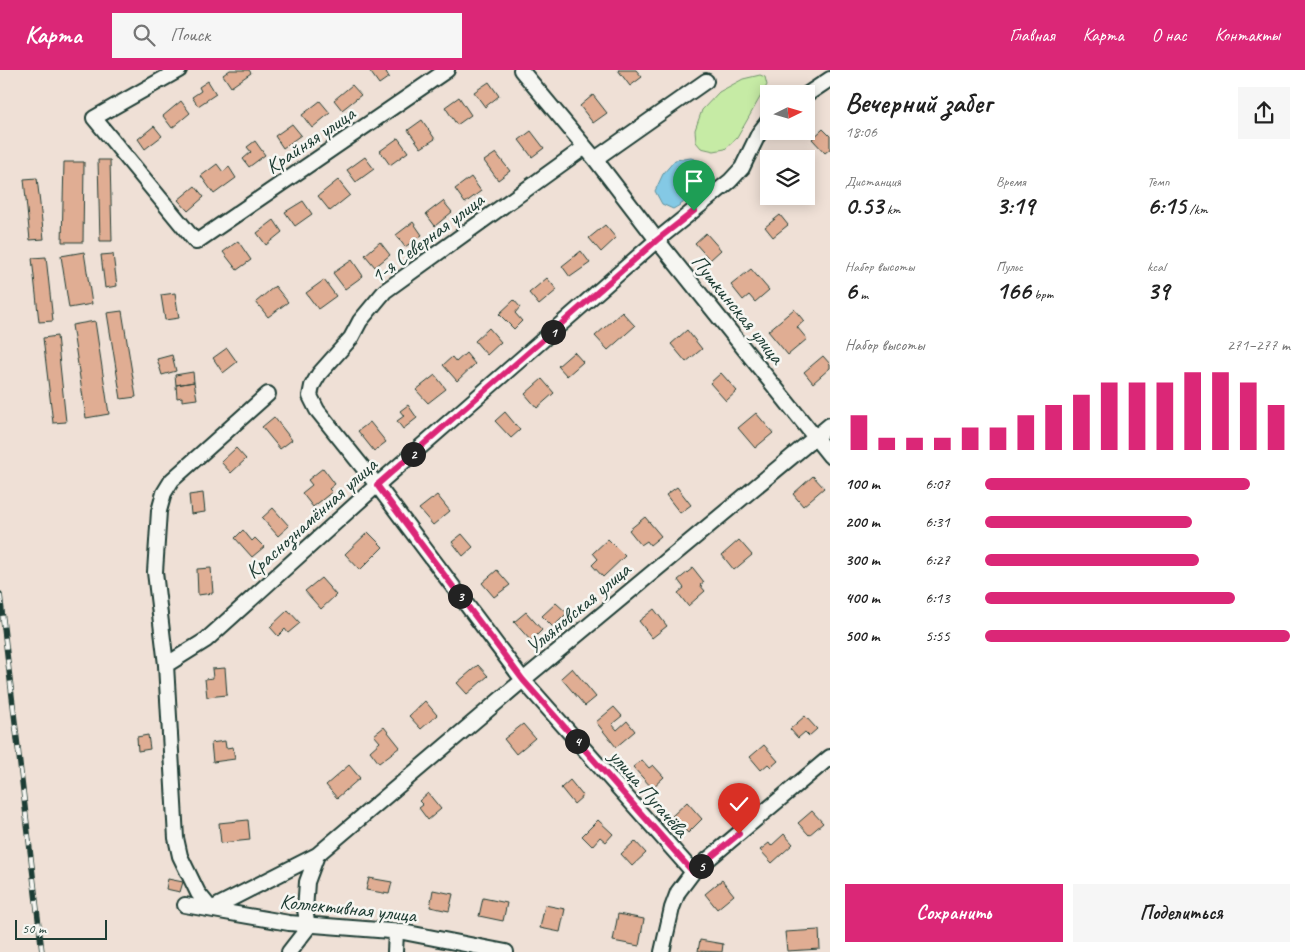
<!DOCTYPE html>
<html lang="ru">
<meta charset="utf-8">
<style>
body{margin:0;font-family:Caveat,sans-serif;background:#f6f6f6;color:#222;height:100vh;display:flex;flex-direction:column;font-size:19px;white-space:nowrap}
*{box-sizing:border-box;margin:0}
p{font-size:16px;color:#767676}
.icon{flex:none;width:28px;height:28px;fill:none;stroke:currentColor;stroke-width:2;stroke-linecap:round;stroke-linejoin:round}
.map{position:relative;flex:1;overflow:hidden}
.panel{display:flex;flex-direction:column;background:#fff;width:475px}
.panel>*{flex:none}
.needle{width:32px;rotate:85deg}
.buttons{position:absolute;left:760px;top:15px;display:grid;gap:10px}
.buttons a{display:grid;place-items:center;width:55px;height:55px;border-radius:0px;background:#fff;box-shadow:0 2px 12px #0003;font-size:25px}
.scale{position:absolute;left:15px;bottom:12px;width:92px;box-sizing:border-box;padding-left:5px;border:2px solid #1f3d34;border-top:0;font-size:14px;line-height:18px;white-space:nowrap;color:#1f3d34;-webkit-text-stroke:4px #f6f6f2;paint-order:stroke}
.pin{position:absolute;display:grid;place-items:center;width:42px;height:42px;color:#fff;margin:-51px -21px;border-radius:50% 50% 50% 0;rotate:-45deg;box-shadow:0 0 5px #0007}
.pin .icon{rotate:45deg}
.km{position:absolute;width:25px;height:25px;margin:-12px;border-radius:50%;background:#222;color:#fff;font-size:14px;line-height:25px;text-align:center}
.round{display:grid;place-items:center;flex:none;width:52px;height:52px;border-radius:0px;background:#f6f6f6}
.head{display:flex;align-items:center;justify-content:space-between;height:85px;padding:0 15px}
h1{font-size:28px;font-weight:700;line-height:38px}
.metrics{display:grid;grid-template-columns:repeat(3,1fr);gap:8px;height:85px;padding:5px 15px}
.metrics div{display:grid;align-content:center}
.metrics b{font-size:25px;font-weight:700}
.metrics small{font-size:14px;font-weight:400}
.metrics p{font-size:14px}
.chart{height:140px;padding:10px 15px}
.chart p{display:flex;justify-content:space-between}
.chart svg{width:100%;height:90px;margin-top:5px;stroke:#db2777;stroke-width:6}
.action{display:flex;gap:10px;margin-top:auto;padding:10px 15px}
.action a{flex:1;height:58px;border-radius:0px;background:#db2777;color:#fff;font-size:20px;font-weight:700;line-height:58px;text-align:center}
.action a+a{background:#f6f6f6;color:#222}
ul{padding:0 15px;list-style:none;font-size:16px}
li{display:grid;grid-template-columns:80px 60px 1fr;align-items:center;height:38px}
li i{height:12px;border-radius:6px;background:#db2777}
header{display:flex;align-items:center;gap:30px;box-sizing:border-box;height:70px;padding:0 25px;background:#db2777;color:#fff}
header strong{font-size:24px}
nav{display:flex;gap:28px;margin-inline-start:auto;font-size:18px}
.search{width:350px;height:45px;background:#f6f6f6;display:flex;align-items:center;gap:12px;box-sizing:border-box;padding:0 18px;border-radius:0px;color:#767676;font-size:19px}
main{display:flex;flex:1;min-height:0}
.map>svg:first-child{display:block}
.green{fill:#c6eba5;stroke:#72946c}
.water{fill:#84c9e5;stroke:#5c919e}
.building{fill:#e0ad93;stroke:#1f3d34}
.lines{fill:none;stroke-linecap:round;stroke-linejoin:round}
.minor-casing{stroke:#1f3d34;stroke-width:18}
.minor{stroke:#f6f6f2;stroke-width:14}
.rail-casing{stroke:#1f3d34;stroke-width:5.5}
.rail{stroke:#f6f6f2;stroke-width:4;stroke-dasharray:11;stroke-linecap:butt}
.route-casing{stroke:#fff;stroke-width:10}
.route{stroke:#db2777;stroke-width:6}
.labels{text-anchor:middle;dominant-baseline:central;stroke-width:5;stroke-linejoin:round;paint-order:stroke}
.street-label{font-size:21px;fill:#1f3d34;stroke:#f6f6f2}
</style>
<header>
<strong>Карта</strong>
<div class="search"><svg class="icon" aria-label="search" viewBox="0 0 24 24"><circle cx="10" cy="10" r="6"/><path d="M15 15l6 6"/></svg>Поиск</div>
<nav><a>Главная</a><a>Карта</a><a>О нас</a><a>Контакты</a></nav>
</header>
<main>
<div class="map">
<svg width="830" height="882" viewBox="0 0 830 882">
<rect width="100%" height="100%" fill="#efe0d6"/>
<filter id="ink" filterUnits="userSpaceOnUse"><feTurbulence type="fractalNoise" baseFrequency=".02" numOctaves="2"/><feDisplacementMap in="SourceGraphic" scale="10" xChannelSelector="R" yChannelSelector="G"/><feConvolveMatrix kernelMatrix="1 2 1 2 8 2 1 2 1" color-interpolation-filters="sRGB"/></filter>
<g filter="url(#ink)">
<path class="green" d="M 760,5 L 765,7 L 767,15 L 737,68 L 725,79 L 714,81 L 701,78 L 696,72 L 695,60 L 702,40 L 719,22 L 743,9 Z"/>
<path class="water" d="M 691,88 L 700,91 C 709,113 692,129 673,139 L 662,134 L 655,121 L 663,104 L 675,90 Z"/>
<path class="building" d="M 230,0 L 249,0 L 251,3 L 231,17 L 223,5 Z
M 369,0 L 385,0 L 389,7 L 379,14 Z
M 618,0 L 636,0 L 642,7 L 630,16 Z
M 208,11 L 216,24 L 198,36 L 192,27 L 201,21 L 199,17 Z
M 489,12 L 499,26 L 485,37 L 474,22 Z
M 352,15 L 361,25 L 342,40 L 334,30 Z
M 593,25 L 607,43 L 593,53 L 580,36 Z
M 459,27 L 471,45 L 457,55 L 445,37 Z
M 181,31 L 190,43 L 172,58 L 163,46 Z
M 320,31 L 330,43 L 312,58 L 302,45 Z
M 422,50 L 435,69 L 421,78 L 408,60 Z
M 292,54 L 301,65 L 283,78 L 275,66 Z
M 154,56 L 162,66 L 145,79 L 138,69 Z
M 823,59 L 830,66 L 830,79 L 825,83 L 812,69 Z
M 531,61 L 544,78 L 532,87 L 519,70 Z
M 398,68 L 408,82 L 390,95 L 380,81 Z
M 255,71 L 265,85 L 249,97 L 243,89 L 251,82 L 247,77 Z
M 496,83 L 510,101 L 498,110 L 484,91 Z
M 365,87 L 374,99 L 356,112 L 347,100 Z
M 98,90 L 110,90 L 112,171 L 100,171 Z
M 64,92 L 84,92 L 83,172 L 62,172 Z
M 217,94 L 223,102 L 229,97 L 236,108 L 214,124 L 201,106 Z
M 471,107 L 481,121 L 465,133 L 455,119 Z
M 37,108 L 44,169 L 30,170 L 24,109 Z
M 338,110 L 350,125 L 330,141 L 318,126 Z
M 195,116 L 204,127 L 188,141 L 178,130 Z
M 303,131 L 312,144 L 295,156 L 285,142 Z
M 443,131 L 452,142 L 435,156 L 426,144 Z
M 780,145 L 788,155 L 773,167 L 765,157 Z
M 274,150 L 282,162 L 266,175 L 257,163 Z
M 413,152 L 422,165 L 405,177 L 396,165 Z
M 605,155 L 616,168 L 601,182 L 589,168 Z
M 706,163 L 721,180 L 710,190 L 695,173 Z
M 238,171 L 251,190 L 237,200 L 223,182 Z
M 380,172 L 390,185 L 375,197 L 365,185 Z
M 581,181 L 590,193 L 570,207 L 562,196 Z
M 84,182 L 92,234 L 69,238 L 61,186 Z
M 113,184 L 117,216 L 105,218 L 101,185 Z
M 46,187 L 53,251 L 39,252 L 32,188 Z
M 352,190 L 363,206 L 345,219 L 333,203 Z
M 751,199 L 769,220 L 755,232 L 749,225 L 743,230 L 731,215 Z
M 547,208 L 557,220 L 539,235 L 529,223 Z
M 324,210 L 336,226 L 318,239 L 306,223 Z
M 275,216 L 288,232 L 268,247 L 256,232 Z
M 175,223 L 179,248 L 165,250 L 161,225 Z
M 514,230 L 520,237 L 515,243 L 522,251 L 514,259 L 499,244 Z
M 794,239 L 804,251 L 797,257 L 807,269 L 788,285 L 768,261 Z
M 122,241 L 136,327 L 121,329 L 107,243 Z
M 622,242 L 635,256 L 608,280 L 595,266 Z
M 95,251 L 109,344 L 86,348 L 72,255 Z
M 489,258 L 501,272 L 487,285 L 475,271 Z
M 687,260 L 702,279 L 686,292 L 671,274 Z
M 57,266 L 66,352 L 53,353 L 43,268 Z
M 227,278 L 237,292 L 223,303 L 213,288 Z
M 574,282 L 583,292 L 567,306 L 558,296 Z
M 466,283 L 475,294 L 457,311 L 443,295 L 452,287 L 456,292 Z
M 172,285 L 176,301 L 162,305 L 157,289 Z
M 823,286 L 830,294 L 830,298 L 813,313 L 804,302 Z
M 193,302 L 194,312 L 176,315 L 175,305 Z
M 721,303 L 737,321 L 726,331 L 710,313 Z
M 435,305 L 446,319 L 428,333 L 416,320 Z
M 542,309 L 554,323 L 537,338 L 525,324 Z
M 194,312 L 197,329 L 182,331 L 182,327 L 177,328 L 176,315 Z
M 408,335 L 417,348 L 403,359 L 397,351 L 404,346 L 400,341 Z
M 505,342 L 520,360 L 511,368 L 495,351 Z
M 756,343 L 773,363 L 755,378 L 738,358 Z
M 274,347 L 292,370 L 280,379 L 262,357 Z
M 370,352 L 386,372 L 374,381 L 358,361 Z
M 236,378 L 246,389 L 231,403 L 221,392 Z
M 323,398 L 335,414 L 329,419 L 332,422 L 313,437 L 302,423 L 312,415 L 308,410 Z
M 813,406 L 824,418 L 803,436 L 793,424 Z
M 677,417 L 691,435 L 680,443 L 666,425 Z
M 203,423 L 205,442 L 191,444 L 189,425 Z
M 437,425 L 450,441 L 433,455 L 419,439 Z
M 273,438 L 289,456 L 278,466 L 262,448 Z
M 645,447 L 661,466 L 650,475 L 647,471 L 641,475 L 629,460 Z
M 243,460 L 252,471 L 255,468 L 264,477 L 252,487 L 235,468 Z
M 368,462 L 383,477 L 360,500 L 345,484 Z
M 462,464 L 473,477 L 463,486 L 452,472 Z
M 608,469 L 625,486 L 603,507 L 592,495 L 598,489 L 593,483 Z
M 739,470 L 752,485 L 734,500 L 722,485 Z
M 211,498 L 213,523 L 198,525 L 197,499 Z
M 693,498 L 704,512 L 700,515 L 705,521 L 688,536 L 678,523 L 684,518 L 678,510 Z
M 497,500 L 510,515 L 494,527 L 482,513 Z
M 321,508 L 336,525 L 321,539 L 305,521 Z
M 556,533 L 567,543 L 553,557 L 542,546 Z
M 654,539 L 667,556 L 652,568 L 639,551 Z
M 288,540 L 300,553 L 288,563 L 285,559 L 278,566 L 270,557 Z
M 526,542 L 542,560 L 531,571 L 514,552 Z
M 478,595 L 488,606 L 467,624 L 457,613 Z
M 225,598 L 227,625 L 207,627 L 205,609 L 213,608 L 212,599 Z
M 572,598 L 596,627 L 585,636 L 561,608 Z
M 425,631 L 437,645 L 421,659 L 409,646 Z
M 614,637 L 622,646 L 612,654 L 617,660 L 627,651 L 635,661 L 616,677 L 596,652 Z
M 805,646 L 817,659 L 809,666 L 805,662 L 798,668 L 790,659 Z
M 523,654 L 535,668 L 516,684 L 504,669 Z
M 384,657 L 400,677 L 379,693 L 370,681 L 380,672 L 374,665 Z
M 148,665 L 150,679 L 138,681 L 137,667 Z
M 225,671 L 226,678 L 233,677 L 235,689 L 213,692 L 211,673 Z
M 764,675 L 778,691 L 771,697 L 768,694 L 761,700 L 750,687 Z
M 642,690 L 649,698 L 653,695 L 664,707 L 652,718 L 633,697 Z
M 349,695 L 360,708 L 337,728 L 326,715 Z
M 570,710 L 583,726 L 574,734 L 561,718 Z
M 428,723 L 441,739 L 428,750 L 419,738 L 423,735 L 419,731 Z
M 687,732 L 702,749 L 688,763 L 672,746 Z
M 812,741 L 823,753 L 809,765 L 798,753 Z
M 248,750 L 250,770 L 221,773 L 219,753 Z
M 598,750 L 613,764 L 606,772 L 600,767 L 592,776 L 582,766 Z
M 784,764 L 793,774 L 772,793 L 760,780 L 769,773 L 771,776 Z
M 635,771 L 646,783 L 632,796 L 621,784 Z
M 369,808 L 392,812 L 389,824 L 366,820 Z
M 168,809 L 183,812 L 180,822 L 166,819 Z
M 722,810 L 734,825 L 717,839 L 705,824 Z
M 433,820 L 453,824 L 449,841 L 430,837 Z
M 483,828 L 507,833 L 503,851 L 479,846 Z
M 545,835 L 565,839 L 560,862 L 540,858 Z
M 618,844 L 644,849 L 639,876 L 613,871 Z
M 819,860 L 820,879 L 787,881 L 785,862 Z
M 700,870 L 723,874 L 722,882 L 698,881 Z"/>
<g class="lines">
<defs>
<path id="minor" d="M 179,0 L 94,48 L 196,172 L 447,0
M 521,0 L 595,89 L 657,170 L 830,386
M 806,25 L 830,9
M 585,77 L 385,221 L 360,251 L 351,268 L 319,304 L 312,316 L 310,326 L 317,340 L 377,415 L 523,610 L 693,802
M 595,89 L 706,11
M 268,324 L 172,410 L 164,423 L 159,441 L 155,502 L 166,595 L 176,768 L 180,786 L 198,823 L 211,839 L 317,785
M 166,595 L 206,570 L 377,415 L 657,170 L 730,111 L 742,98 L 759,63 L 769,50
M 185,835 L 289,853 L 403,862 L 506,882
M 308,855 L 305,840 L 307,812 L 317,785 L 523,610 L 830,355
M 289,882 L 310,855
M 395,882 L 396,862
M 662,882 L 672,838 L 678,822 L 693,802 L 830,687"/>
</defs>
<use href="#minor" class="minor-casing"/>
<use href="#minor" class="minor"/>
<defs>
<path id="rail" d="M 0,524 L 42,882"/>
</defs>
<use href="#rail" class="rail-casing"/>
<use href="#rail" class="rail"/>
</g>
</g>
<g class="lines" filter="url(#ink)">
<defs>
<path id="route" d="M 694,141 L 657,170 L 377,415 L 523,610 L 693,802 L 739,764"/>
</defs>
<use href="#route" class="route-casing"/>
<use href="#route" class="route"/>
</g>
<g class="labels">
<g class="street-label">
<text transform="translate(310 70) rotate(-34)">Крайняя улица</text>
<text transform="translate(427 168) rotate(-37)">1-я Северная улица</text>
<text transform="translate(738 239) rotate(51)">Пушкинская улица</text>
<text transform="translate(311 448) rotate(-42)">Краснознамённая улица</text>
<text transform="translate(578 538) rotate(-40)">Ульяновская улица</text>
<text transform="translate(649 723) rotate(49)">улица Пугачёва</text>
<text transform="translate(348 838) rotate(6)">Коллективная улица</text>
</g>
</g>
</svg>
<div class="buttons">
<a><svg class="needle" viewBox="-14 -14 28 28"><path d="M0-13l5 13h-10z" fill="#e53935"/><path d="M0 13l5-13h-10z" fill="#767676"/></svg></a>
<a><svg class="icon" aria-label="layers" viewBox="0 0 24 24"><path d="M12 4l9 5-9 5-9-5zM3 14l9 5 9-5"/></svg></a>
</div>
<div class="scale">50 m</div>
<div class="pin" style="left:694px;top:141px;background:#1e9e55"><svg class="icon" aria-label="arrive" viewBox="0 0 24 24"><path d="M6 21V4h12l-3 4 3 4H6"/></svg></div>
<div class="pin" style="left:739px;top:764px;background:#d93025"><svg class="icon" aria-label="check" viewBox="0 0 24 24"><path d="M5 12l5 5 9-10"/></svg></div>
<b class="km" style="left:553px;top:262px">1</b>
<b class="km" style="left:413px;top:384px">2</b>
<b class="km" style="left:460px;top:526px">3</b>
<b class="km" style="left:577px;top:671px">4</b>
<b class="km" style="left:701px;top:796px">5</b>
</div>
<section class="panel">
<div class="head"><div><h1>Вечерний забег</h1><p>18:06</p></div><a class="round"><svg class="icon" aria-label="share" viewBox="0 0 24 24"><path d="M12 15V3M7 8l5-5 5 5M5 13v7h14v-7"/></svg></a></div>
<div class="metrics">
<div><p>Дистанция</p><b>0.53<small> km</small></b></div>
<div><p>Время</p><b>3:19</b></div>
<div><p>Темп</p><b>6:15<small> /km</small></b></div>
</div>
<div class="metrics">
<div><p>Набор высоты</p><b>6<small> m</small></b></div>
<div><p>Пульс</p><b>166<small> bpm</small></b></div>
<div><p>kcal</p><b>39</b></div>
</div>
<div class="chart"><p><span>Набор высоты</span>271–277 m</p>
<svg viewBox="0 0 160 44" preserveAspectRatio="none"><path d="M5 44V27M15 44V38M25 44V38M35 44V38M45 44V33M55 44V33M65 44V27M75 44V22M85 44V17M95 44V11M105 44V11M115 44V11M125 44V6M135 44V6M145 44V11M155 44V22"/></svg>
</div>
<ul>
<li><b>100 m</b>6:07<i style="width:87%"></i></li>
<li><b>200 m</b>6:31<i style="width:68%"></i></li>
<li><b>300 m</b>6:27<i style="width:70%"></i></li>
<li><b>400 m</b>6:13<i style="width:82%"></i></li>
<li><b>500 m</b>5:55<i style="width:100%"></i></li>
</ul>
<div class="action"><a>Сохранить</a><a>Поделиться</a></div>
</section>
</main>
